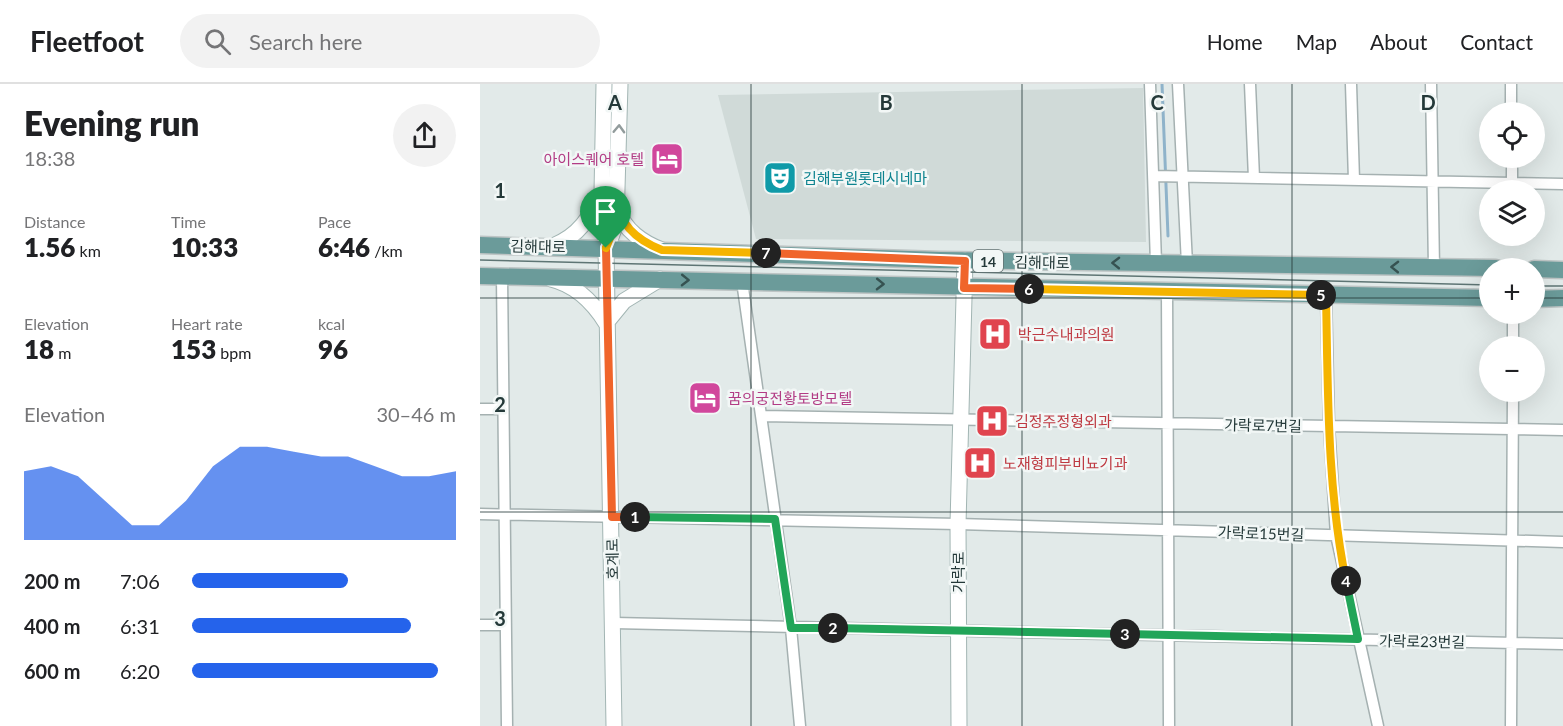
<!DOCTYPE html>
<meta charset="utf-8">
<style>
body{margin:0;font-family:Lato,"Noto Sans KR",sans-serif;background:#f2f2f2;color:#202124;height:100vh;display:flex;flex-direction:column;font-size:22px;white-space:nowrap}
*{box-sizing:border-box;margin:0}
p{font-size:20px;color:#757577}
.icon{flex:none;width:33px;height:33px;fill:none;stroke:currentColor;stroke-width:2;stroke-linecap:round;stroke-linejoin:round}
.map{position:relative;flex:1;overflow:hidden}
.drawer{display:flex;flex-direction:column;background:#fff;width:480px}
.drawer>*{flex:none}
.fabs{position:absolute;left:999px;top:18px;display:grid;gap:12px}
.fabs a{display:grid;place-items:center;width:66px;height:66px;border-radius:50%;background:#fff;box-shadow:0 6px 24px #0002;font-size:30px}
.pin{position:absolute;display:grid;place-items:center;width:51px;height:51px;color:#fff;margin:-62px -26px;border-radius:50% 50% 50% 0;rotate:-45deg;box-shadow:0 0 6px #0007}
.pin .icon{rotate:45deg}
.km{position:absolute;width:30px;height:30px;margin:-15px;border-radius:50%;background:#222;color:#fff;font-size:16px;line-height:30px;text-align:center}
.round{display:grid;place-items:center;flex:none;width:63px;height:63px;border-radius:32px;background:#f2f2f2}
.headline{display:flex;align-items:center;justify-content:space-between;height:102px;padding:0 24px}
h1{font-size:33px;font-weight:800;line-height:45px}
.metrics{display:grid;grid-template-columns:repeat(3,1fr);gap:9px;height:102px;padding:6px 24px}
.metrics div{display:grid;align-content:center}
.metrics b{font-size:26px;font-weight:800}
.metrics small{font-size:16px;font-weight:400}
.metrics p{font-size:16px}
.chart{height:168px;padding:12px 24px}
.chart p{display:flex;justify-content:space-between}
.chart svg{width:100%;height:108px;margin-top:6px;fill:#2563eb;opacity:.7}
ul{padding:0 24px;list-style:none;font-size:20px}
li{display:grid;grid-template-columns:96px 72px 1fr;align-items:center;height:45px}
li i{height:15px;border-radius:8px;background:#2563eb}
header{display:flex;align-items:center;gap:36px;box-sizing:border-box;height:84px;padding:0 30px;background:#fff;border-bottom:2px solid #e0e0e0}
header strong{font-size:28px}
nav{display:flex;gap:33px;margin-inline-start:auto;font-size:21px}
.search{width:420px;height:54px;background:#f2f2f2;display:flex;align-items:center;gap:15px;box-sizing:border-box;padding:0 21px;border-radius:33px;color:#757577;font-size:22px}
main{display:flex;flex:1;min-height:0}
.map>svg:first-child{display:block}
.built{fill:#d0dad8}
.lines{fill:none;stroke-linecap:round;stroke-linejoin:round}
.stream{stroke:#8fb3ca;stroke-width:3}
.street-casing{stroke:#a5b1b1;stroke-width:13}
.secondary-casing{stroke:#a2b5b3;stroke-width:17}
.primary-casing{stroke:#bdc4c4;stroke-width:19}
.street{stroke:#fff;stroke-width:10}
.secondary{stroke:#fff;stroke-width:15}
.primary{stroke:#6b9b9a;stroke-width:16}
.tram{stroke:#5e7574;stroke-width:1.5}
.oneway{stroke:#929c9c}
.oneway2{stroke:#365251}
.split-1-casing{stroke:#fff;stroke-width:12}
.split-2-casing{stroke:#fff;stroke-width:12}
.split-3-casing{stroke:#fff;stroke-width:12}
.split-4-casing{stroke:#fff;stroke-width:12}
.split-5-casing{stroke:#fff;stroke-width:12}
.split-6-casing{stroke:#fff;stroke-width:12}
.split-7-casing{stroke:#fff;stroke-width:12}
.split-8-casing{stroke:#fff;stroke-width:12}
.split-1{stroke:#f0652b;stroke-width:8}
.split-2{stroke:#22a559;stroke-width:8}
.split-3{stroke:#22a559;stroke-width:8}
.split-4{stroke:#22a559;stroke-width:8}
.split-5{stroke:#f5b400;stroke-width:8}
.split-6{stroke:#f5b400;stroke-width:8}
.split-7{stroke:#f0652b;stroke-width:8}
.split-8{stroke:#f5b400;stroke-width:8}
.grid{fill:none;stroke:#243939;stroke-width:1.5;stroke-opacity:0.55}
.labels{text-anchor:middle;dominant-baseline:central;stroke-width:5;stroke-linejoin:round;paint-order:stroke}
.shield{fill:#f2f7f6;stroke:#627272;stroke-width:1.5}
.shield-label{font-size:14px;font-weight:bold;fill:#243939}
.hotel-label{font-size:15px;fill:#b23c85;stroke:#f2f7f6;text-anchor:end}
.culture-label{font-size:15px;fill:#0d838f;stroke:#f2f7f6;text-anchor:start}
.street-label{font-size:15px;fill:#243939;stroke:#f2f7f6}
.health-label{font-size:15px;fill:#be3a42;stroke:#f2f7f6;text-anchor:start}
.grid-label{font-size:20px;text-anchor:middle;font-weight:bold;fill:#243939;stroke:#f2f7f6;stroke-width:5;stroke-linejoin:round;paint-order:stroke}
</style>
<header>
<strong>Fleetfoot</strong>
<div class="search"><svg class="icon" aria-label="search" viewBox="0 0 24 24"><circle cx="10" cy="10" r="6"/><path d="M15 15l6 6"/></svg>Search here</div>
<nav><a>Home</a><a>Map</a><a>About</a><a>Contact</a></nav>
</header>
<main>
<section class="drawer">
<div class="headline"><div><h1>Evening run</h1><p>18:38</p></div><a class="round"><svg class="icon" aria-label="share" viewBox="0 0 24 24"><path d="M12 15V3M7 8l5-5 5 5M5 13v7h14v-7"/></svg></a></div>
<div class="metrics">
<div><p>Distance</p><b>1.56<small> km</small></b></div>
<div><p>Time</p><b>10:33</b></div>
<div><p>Pace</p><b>6:46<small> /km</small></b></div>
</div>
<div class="metrics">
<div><p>Elevation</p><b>18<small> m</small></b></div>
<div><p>Heart rate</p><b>153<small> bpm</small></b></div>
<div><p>kcal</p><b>96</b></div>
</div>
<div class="chart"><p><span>Elevation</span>30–46 m</p>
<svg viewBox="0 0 160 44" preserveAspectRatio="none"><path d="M0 44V16L10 14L20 18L30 28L40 38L50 38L60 28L70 14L80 6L90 6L100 8L110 10L120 10L130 14L140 18L150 18L160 16V44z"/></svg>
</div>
<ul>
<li><b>200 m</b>7:06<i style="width:59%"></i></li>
<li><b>400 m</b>6:31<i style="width:83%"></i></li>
<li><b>600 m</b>6:20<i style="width:93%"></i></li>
</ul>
</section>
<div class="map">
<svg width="1083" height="642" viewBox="0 0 1083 642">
<rect width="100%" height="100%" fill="#e2eae9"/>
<path class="built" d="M 663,4 L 666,158 L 276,155 L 238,11 Z"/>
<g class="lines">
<path class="stream" d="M 682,0 L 688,152"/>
<defs>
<path id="street" d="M 670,0 L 676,179
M 698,0 L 707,180
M 770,0 L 774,94
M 871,0 L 874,96
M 951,0 L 954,184
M 1031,0 L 1031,28
M 1032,74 L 1032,99
M 674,92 L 1083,100
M 22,193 L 27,642
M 262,197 L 311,544 L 320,642
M 687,208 L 689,642
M 846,211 L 849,342 L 856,451 L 898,642
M 1033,262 L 1033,230
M 0,325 L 23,325
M 281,332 L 1083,346
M 0,430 L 478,440 L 1083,458
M 134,539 L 1083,560
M 0,541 L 25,541
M 1031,642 L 1033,308"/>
<path id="secondary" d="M 124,0 L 122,109 L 126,164 L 134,642
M 138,126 C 144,146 163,159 182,166
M 129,159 L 136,139 L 140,0
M 73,162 C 100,151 109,134 122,109
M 71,195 C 96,201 113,218 126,239 L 144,217 L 180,195
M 479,642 L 478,440 L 485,176"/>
<path id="primary" d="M 0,161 L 460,176 L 1016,184
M 1054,185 L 1083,186
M 0,192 L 1010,214
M 1054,215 L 1083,214"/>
</defs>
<use href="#street" class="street-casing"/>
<use href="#secondary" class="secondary-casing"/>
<use href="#primary" class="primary-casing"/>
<use href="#street" class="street"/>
<use href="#secondary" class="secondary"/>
<use href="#primary" class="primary"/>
<path class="tram" d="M 0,176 L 1010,201
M 1054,202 L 1083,202"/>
</g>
<defs><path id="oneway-chevron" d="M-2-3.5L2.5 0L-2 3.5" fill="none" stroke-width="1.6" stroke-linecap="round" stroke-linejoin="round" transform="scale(1.5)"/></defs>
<use class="oneway" href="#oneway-chevron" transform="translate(139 45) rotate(-88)"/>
<g class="oneway2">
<use href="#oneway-chevron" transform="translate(636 179) rotate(-179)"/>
<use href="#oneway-chevron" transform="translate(915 183) rotate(-179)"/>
<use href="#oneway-chevron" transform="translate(205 196) rotate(1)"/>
<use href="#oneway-chevron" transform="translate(400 200) rotate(1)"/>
</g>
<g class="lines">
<defs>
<path id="split-1" d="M 126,164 L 132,433 L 155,433"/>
<path id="split-2" d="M 155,433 L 295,435 L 311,544 L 353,544"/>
<path id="split-3" d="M 353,544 L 645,550"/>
<path id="split-4" d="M 645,550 L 878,555 L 866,497"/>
<path id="split-5" d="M 841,211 L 846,212 C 848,307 847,404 866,497"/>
<path id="split-6" d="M 549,205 L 841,211"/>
<path id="split-7" d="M 286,169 L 485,177 L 484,204 L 549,205"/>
<path id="split-8" d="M 126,164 L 136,139 L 137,115 C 139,142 159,157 182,166 L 286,169"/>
</defs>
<use href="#split-1" class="split-1-casing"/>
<use href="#split-2" class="split-2-casing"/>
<use href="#split-3" class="split-3-casing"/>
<use href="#split-4" class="split-4-casing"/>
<use href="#split-5" class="split-5-casing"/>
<use href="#split-6" class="split-6-casing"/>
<use href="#split-7" class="split-7-casing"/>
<use href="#split-8" class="split-8-casing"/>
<use href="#split-1" class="split-1"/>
<use href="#split-2" class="split-2"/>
<use href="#split-3" class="split-3"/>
<use href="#split-4" class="split-4"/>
<use href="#split-5" class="split-5"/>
<use href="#split-6" class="split-6"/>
<use href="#split-7" class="split-7"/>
<use href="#split-8" class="split-8"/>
</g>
<path class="grid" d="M 271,0 L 271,642M 542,0 L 542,642M 812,0 L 812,642M 0,214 L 1010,214M 1054,214 L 1083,214M 0,428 L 1083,428"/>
<defs>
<symbol id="hotel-square" viewBox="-11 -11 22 22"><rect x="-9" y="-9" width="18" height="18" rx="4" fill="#d1479c" stroke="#f2f7f6"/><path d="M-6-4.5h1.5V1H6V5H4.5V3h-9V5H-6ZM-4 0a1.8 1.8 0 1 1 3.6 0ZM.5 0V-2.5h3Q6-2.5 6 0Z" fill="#fff"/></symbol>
<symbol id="theatre-square" viewBox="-11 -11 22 22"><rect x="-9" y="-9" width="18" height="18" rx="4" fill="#0f9aa8" stroke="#f2f7f6"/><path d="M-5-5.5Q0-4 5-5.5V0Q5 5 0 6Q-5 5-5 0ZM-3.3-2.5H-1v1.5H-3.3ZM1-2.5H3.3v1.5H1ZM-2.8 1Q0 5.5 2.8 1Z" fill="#fff"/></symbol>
<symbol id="hospital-square" viewBox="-11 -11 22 22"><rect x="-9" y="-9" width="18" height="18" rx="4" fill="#e0444e" stroke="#f2f7f6"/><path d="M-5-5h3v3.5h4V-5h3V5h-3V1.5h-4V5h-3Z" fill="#fff"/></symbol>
</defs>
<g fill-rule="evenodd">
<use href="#hotel-square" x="168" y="56" width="38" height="38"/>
<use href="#theatre-square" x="281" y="75" width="38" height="38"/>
<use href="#hospital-square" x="496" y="231" width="38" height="38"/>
<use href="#hotel-square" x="206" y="295" width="38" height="38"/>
<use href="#hospital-square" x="493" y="318" width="38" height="38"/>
<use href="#hospital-square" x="481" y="360" width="38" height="38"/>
</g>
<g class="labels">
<rect class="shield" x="493" y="166" width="30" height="22" rx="4.5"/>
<g class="shield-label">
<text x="508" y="177">14</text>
</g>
<g class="hotel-label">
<text x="164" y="75">아이스퀘어 호텔</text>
<text x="248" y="314" text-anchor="start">꿈의궁전황토방모텔</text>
</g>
<g class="culture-label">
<text x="323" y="94">김해부원롯데시네마</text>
</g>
<g class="street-label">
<text transform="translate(58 162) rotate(1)">김해대로</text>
<text transform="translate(562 178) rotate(1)">김해대로</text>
<text transform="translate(783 341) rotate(1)">가락로7번길</text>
<text transform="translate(781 449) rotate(2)">가락로15번길</text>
<text transform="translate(132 475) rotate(-91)">호계로</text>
<text transform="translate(478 488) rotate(-90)">가락로</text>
<text transform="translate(942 557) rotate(1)">가락로23번길</text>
</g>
<g class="health-label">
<text x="538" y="250">박근수내과의원</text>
<text x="535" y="337">김정주정형외과</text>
<text x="523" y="379">노재형피부비뇨기과</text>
</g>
</g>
<g class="grid-label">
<text x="135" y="26">A</text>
<text x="406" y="26">B</text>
<text x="677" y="26">C</text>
<text x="948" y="26">D</text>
<text x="20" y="114">1</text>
<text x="20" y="328">2</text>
<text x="20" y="542">3</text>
</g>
</svg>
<div class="fabs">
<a><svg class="icon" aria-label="locate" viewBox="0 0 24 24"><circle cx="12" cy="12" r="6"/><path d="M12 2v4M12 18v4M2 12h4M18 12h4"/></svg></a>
<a><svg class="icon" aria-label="layers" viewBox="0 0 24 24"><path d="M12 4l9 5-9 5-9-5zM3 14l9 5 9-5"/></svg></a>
<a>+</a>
<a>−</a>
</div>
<div class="pin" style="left:126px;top:164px;background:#1e9e55"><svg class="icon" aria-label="arrive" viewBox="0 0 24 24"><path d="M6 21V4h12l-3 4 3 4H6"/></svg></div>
<b class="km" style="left:155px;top:433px">1</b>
<b class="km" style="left:353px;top:544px">2</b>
<b class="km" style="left:645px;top:550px">3</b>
<b class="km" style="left:866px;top:497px">4</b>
<b class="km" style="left:841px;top:211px">5</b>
<b class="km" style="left:549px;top:205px">6</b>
<b class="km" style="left:286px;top:169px">7</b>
</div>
</main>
